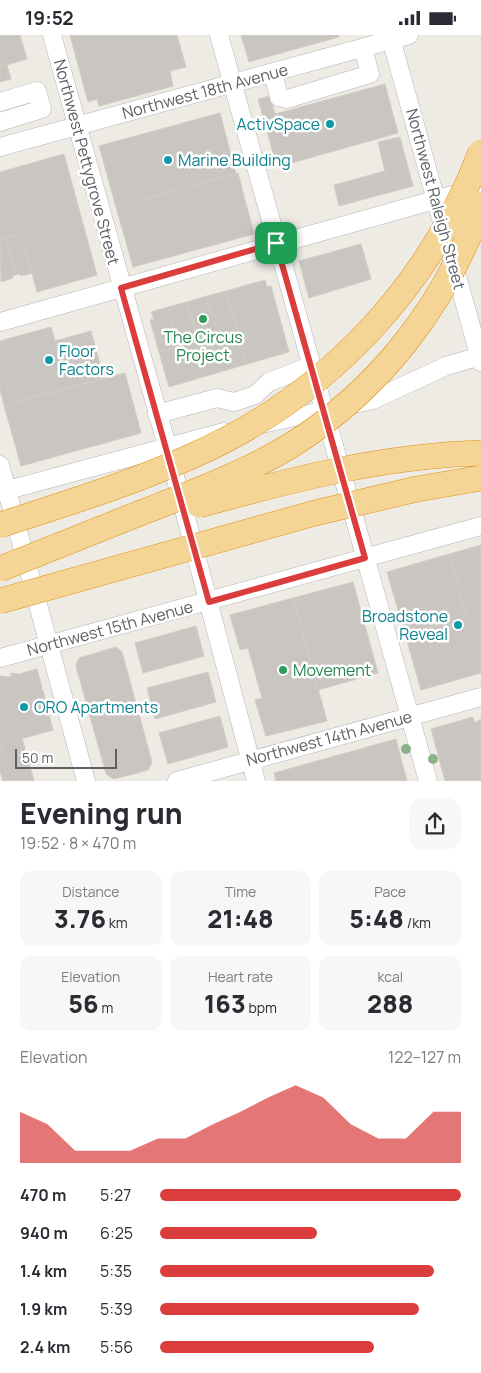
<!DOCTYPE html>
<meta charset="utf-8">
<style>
body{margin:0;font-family:Manrope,sans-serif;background:#f7f7f7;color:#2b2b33;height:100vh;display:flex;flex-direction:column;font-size:19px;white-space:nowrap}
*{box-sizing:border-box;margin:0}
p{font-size:16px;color:#7c7c81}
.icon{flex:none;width:28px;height:28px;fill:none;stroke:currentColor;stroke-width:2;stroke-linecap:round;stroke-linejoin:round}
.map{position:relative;height:746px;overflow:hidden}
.drawer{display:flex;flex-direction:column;background:#fff;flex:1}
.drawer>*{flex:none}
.scale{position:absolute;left:15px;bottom:12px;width:102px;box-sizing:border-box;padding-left:5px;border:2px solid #5c6064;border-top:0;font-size:14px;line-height:18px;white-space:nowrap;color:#5c6064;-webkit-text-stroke:4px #fff;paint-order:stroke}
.pin{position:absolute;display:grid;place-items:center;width:42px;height:42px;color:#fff;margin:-21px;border-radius:10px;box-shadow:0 2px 8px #0006}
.round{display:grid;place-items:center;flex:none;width:52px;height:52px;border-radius:15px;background:#f7f7f7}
.headline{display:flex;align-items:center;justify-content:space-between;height:85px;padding:0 20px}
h1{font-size:28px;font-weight:800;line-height:38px}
.stats{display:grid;grid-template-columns:repeat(3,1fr);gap:8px;height:85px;padding:5px 20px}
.stats div{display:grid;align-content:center;border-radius:12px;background:#f7f7f7;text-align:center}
.stats b{font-size:25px;font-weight:800}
.stats small{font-size:14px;font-weight:400}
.stats p{font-size:14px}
.chart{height:140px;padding:10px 20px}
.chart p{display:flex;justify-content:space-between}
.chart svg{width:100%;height:90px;margin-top:5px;fill:#db3d3d;opacity:.7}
ul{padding:0 20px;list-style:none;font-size:16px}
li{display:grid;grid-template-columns:80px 60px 1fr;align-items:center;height:38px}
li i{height:12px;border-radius:6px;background:#db3d3d}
.status{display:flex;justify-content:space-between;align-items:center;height:35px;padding:0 25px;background:#fff;direction:ltr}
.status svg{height:14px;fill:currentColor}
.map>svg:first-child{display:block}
.building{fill:#c9c6c2;stroke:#d2ccc3}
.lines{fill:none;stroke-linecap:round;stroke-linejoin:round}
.minor-casing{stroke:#b2b5b8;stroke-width:19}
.minor{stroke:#fff;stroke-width:18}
.highway-bridge-casing{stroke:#e09012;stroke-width:26;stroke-linecap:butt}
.highway-bridge{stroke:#f4d595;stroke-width:25}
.tree{fill:#8db288}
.route-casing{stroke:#fff;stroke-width:10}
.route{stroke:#db3d3d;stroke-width:6}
.culture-dot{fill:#0f9aa8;stroke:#fff;stroke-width:2}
.leisure-dot{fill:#2e9e5b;stroke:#fff;stroke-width:2}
.labels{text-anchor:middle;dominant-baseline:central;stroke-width:5;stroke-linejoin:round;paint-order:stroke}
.street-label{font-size:16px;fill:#5c6064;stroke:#fff}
.culture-label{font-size:16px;fill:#0d838f;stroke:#fff;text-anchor:start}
.leisure-label{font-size:16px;fill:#27864d;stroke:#fff}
</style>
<div class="status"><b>19:52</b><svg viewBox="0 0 49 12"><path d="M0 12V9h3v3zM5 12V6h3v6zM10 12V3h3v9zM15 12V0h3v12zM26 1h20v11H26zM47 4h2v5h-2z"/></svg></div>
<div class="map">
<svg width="481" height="746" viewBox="0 0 481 746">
<rect width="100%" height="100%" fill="#eeebe4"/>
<path class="building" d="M 0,0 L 20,0 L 27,24 L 0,32 Z
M 70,0 L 177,0 L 186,32 L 170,36 L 173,51 L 99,71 L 97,64 L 88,67 Z
M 241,0 L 339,0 L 339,2 L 249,27 Z
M 7,30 L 11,44 L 0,47 L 0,32 Z
M 385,49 L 398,98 L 277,132 L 258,64 L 270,61 L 275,79 Z
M 220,78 L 236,139 L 116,172 L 99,111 Z
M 400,102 L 413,151 L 339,171 L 334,150 L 385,136 L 378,107 Z
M 64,119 L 97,240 L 37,257 L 21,198 L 0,204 L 0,137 Z
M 238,138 L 254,199 L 133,232 L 116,172 Z
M 21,198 L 32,238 L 21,241 L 20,239 L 16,240 L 6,202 Z
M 6,202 L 16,240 L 13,241 L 13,243 L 1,247 L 0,204 Z
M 361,209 L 371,244 L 309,263 L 299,226 Z
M 265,245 L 267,252 L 271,251 L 289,317 L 247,329 L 226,256 Z
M 226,256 L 237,295 L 218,301 L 207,261 Z
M 207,261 L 218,301 L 198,306 L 187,267 Z
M 187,267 L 198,306 L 179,312 L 168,272 Z
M 168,272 L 179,312 L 159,317 L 150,285 L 154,284 L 151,277 Z
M 51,292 L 55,306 L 91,296 L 104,343 L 4,370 L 0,355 L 0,306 Z
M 237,295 L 247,329 L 169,352 L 159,317 Z
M 125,338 L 141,398 L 21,431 L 4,370 Z
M 481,510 L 481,638 L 421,655 L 405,599 L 467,582 L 449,519 Z
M 449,519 L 467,582 L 405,599 L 387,537 Z
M 353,547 L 378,638 L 318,655 L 293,563 Z
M 293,563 L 327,686 L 266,701 L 255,665 L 262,663 L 248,613 L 240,615 L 230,580 Z
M 196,591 L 204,621 L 143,638 L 135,608 Z
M 116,612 L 122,617 L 152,727 L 148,735 L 114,744 L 106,739 L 76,631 L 79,623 Z
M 37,634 L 42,652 L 41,656 L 43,655 L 53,695 L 0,710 L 0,641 L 8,642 L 11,641 L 11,638 L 19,639 Z
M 208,637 L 216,667 L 155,684 L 147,653 Z
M 220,681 L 228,712 L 168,729 L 159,698 Z
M 473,682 L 475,688 L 481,684 L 481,746 L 445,746 L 431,694 Z
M 22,703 L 34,746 L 3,746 L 0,736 L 0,710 Z
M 396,704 L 407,746 L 276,746 L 274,738 Z"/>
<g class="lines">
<defs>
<path id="minor" d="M 52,0 L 167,411 L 256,746
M 219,0 L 428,746
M 390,0 L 481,327
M 273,38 L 279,62 L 287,64 L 370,39 L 363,13
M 0,67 L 37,56 L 42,74 L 0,87
M 0,112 L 409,0
M 0,287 L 481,152
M 157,379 L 217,363 L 234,367 L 255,360 L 269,347 L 310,331
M 262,389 L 373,365 L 446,331 L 481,321
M 0,430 L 86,746
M 0,457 L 224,397
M 0,623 L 481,491
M 177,746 L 481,662"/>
</defs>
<use href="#minor" class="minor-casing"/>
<use href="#minor" class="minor"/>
<defs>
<path id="highway-bridge" d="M 199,470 C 294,444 382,421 481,418
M 0,490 C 64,469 131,449 192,421 C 326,362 429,253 481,117
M 0,534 C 49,514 99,495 148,475 C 197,456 245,438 290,411 C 380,355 447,268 481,169
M 0,566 L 315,478 L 417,454 L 481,443"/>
</defs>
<use href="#highway-bridge" class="highway-bridge-casing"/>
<use href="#highway-bridge" class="highway-bridge"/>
</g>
<g class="tree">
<circle cx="406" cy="714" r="5"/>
<circle cx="433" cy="724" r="5"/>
</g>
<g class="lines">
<defs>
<path id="route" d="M 276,208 L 365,523 L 209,567 L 121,253 Z"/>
</defs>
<use href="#route" class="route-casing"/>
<use href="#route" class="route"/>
</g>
<g class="culture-dot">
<circle cx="330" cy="89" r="5"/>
<circle cx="168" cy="125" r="5"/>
<circle cx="49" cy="325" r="5"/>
<circle cx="458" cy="590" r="5"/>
<circle cx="24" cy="672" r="5"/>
</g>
<g class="leisure-dot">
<circle cx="203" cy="284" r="5"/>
<circle cx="283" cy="635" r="5"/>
</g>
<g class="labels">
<g class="street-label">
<text transform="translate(205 56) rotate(-15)">Northwest 18th Avenue</text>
<text transform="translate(87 127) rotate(75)">Northwest Pettygrove Street</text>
<text transform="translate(436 164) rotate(75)">Northwest Raleigh Street</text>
<text transform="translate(110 593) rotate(-15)">Northwest 15th Avenue</text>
<text transform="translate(329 703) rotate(-15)">Northwest 14th Avenue</text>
</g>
<g class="culture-label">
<text x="320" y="89" text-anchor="end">ActivSpace</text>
<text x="178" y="125">Marine Building</text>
<text x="59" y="316">Floor<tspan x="59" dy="18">Factors</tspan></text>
<text x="448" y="581" text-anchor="end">Broadstone<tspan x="448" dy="18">Reveal</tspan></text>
<text x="34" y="672">ORO Apartments</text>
</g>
<g class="leisure-label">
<text x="203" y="302">The Circus<tspan x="203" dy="18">Project</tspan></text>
<text x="293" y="635" text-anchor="start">Movement</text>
</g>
</g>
</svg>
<div class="scale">50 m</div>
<div class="pin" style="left:276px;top:208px;background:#1e9e55"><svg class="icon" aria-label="arrive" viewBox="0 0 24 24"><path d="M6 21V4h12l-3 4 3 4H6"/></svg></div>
</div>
<section class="drawer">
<div class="headline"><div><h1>Evening run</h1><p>19:52 · 8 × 470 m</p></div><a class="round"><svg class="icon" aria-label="share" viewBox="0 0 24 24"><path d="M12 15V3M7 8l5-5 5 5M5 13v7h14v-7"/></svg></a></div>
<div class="stats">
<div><p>Distance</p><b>3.76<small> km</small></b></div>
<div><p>Time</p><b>21:48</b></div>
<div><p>Pace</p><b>5:48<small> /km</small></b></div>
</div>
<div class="stats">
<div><p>Elevation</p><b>56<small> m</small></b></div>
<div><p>Heart rate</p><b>163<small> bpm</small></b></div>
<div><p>kcal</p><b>288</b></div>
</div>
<div class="chart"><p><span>Elevation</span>122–127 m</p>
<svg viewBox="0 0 160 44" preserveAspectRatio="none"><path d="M0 44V19L10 25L20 38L30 38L40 38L50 32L60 32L70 25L80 19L90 12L100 6L110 12L120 25L130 32L140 32L150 19L160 19V44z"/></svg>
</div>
<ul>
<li><b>470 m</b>5:27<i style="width:100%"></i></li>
<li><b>940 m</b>6:25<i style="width:52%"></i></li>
<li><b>1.4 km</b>5:35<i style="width:91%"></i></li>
<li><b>1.9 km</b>5:39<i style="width:86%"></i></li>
<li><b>2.4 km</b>5:56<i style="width:71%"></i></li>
</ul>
</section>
